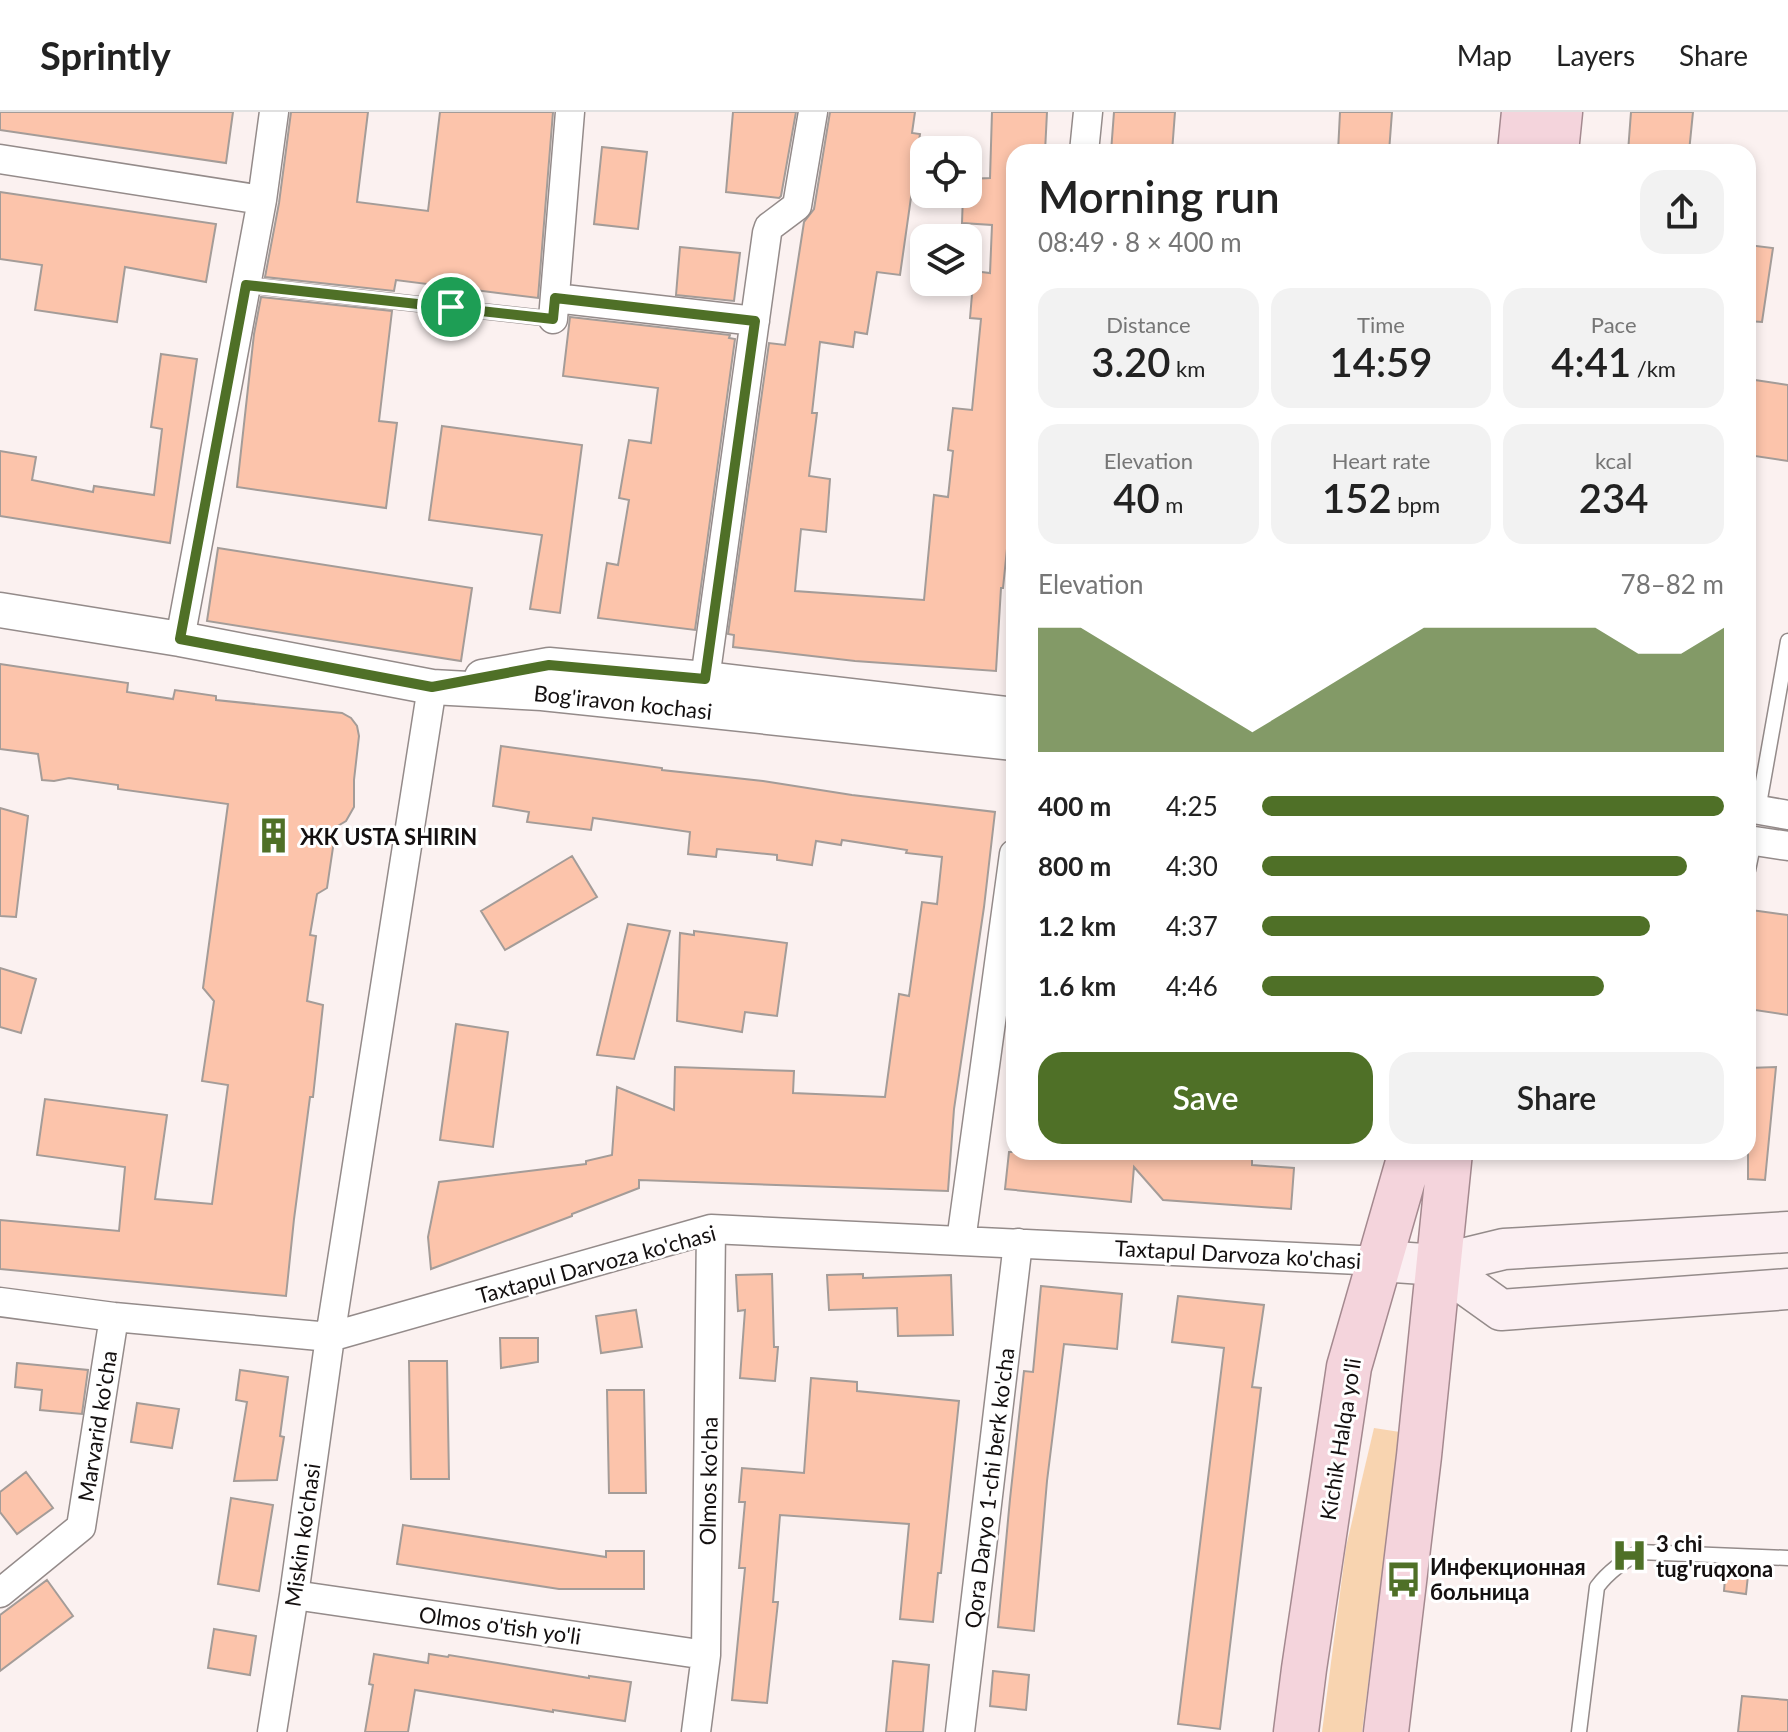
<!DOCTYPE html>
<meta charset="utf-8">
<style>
body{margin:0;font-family:Lato,sans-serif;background:#f2f2f2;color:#222;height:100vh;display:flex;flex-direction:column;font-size:30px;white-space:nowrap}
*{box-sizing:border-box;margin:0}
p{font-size:26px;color:#767676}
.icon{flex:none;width:44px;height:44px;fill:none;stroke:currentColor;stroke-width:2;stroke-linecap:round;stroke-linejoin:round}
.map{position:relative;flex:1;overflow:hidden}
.drawer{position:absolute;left:1006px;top:32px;width:750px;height:1016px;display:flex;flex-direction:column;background:#fff;border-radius:24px;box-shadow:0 4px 12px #0003}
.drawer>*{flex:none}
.tools{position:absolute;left:910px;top:24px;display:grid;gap:16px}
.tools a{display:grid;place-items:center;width:72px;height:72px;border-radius:16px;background:#fff;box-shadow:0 4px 12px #0003;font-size:40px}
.pin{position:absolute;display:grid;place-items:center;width:68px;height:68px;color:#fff;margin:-34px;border:4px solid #fff;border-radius:50%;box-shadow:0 2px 8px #0007}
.round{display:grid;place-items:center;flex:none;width:84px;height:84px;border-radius:24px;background:#f2f2f2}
.summary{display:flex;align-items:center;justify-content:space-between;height:136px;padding:0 32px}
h1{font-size:44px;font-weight:600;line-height:60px}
.metrics{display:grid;grid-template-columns:repeat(3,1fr);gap:12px;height:136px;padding:8px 32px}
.metrics div{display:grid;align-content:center;border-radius:20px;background:#f2f2f2;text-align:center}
.metrics b{font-size:40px;font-weight:600}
.metrics small{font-size:22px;font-weight:400}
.metrics p{font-size:22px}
.chart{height:224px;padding:16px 32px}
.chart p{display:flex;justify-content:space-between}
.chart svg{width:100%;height:144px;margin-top:8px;fill:#4f7027;opacity:.7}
.primary-button{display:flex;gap:16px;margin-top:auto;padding:16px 32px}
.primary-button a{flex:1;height:92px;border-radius:24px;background:#4f7027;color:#fff;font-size:32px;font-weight:600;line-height:92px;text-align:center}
.primary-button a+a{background:#f2f2f2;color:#222}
ul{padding:0 32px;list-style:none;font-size:26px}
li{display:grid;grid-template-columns:128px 96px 1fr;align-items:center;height:60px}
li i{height:20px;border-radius:10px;background:#4f7027}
header{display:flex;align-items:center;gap:48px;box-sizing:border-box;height:112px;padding:0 40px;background:#fff;border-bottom:2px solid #e0e0e0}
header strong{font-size:38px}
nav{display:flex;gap:44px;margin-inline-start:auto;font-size:28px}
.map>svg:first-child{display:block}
.green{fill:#f8d4b0}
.building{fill:#fcc4ab;stroke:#a49c98;stroke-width:2}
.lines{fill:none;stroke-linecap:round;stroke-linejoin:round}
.service-casing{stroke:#948b8a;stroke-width:17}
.minor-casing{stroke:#948b8a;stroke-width:31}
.tertiary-casing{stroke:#948b8a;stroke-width:37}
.secondary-casing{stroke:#948b8a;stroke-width:43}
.trunk-casing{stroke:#a4898f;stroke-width:47}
.service{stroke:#fff;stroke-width:14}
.minor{stroke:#fff;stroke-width:28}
.tertiary{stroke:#fff;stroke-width:34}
.secondary{stroke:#fbeff2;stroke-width:40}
.trunk{stroke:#f4d4dc;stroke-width:44}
.route-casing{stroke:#fff;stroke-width:16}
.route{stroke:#4f7027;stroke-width:10}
.labels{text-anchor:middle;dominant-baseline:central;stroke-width:6;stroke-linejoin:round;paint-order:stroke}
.street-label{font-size:22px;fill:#141010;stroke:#fff}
.poi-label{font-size:22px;font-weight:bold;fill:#141010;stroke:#fff;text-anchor:start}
</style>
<header>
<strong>Sprintly</strong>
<nav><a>Map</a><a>Layers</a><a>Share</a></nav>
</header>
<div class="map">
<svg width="1788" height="1620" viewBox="0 0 1788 1620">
<rect width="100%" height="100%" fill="#fbf1f0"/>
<path class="green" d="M 1374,1316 L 1400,1320 L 1362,1620 L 1322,1620 L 1346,1435 Z"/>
<path class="building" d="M 0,0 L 233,0 L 226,51 L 0,18 Z
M 291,0 L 368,0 L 357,90 L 428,99 L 440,0 L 553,0 L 538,186 L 396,168 L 394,179 L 265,165 L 279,91 Z
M 733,0 L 796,0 L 781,84 L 779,86 L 726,80 Z
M 830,0 L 915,0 L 912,21 L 920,22 L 900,163 L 877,160 L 867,222 L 855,220 L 853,235 L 820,230 L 812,301 L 817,301 L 809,364 L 830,367 L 826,420 L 801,417 L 795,479 L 924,488 L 934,383 L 948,385 L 953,339 L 948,338 L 953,296 L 972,298 L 981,207 L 970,206 L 974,159 L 990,161 L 992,113 L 962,111 L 963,82 L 968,82 L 968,67 L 990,66 L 992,0 L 1047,0 L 1045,40 L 1014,40 L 1014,388 L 1012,388 L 1003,476 L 1001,476 L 996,559 L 855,549 L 733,535 L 734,523 L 728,522 L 769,231 L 785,233 L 804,110 L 814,97 Z
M 1114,0 L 1175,0 L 1172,40 L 1111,40 Z
M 1340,0 L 1392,0 L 1389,40 L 1338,40 Z
M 1631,0 L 1693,0 L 1689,40 L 1628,40 Z
M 602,35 L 647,40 L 638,117 L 594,112 Z
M 0,80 L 216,112 L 206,170 L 125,155 L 117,210 L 35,198 L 42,153 L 0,147 Z
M 1748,133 L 1773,136 L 1762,210 L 1748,209 Z
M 680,135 L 740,141 L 734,189 L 676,183 Z
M 261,185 L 392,199 L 379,309 L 397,311 L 386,396 L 237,375 L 254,222 Z
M 570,205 L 730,223 L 729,226 L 735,227 L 695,518 L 598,506 L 607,451 L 618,453 L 629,388 L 619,386 L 629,328 L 651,331 L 658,276 L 563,264 Z
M 161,242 L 197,247 L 170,431 L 0,404 L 0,339 L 36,345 L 32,368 L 93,380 L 94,374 L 154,383 L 162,317 L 151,315 Z
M 1755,268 L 1788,273 L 1788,349 L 1748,343 L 1748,313 Z
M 442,314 L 582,333 L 560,501 L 530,497 L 542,423 L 429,408 Z
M 218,436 L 472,476 L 461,549 L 207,509 Z
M 0,552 L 128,571 L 127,580 L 173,587 L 175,578 L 216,584 L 216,588 L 342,601 L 351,606 L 357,614 L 359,624 L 354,668 L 354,695 L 346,709 L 336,715 L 327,776 L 317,782 L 310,823 L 316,824 L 307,889 L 323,893 L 313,985 L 310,985 L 294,1107 L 286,1184 L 0,1157 L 0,1108 L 119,1119 L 125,1055 L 37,1043 L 45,987 L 167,1003 L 155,1087 L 212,1092 L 228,973 L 202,969 L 214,889 L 203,876 L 228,692 L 118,677 L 118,673 L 69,666 L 54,669 L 42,668 L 38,642 L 0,637 Z
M 501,634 L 662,656 L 662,658 L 763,669 L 852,683 L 995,700 L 984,795 L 954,997 L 948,1079 L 639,1068 L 639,1076 L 572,1102 L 572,1104 L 431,1157 L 428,1125 L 439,1070 L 586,1052 L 586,1049 L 612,1043 L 617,975 L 674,998 L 675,955 L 794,959 L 793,981 L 885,985 L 899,882 L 909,884 L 922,790 L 937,792 L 942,745 L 906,741 L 907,738 L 842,728 L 841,733 L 816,729 L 812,753 L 777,748 L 777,743 L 717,737 L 716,745 L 688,742 L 690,720 L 593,706 L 591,718 L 527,710 L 529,700 L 493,694 Z
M 0,696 L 28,704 L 16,805 L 0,804 Z
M 572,744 L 597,785 L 505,838 L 481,799 Z
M 1751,798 L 1788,803 L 1788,903 L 1748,897 L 1748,819 Z
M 628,812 L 670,819 L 634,947 L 597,943 Z
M 694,819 L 787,831 L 777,904 L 745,900 L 742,920 L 677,909 L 680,821 L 694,823 Z
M 0,856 L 36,867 L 21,921 L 0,915 Z
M 456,912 L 508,920 L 493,1035 L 440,1028 Z
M 1776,955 L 1765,1068 L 1748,1067 L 1748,956 Z
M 1009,1040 L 1252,1040 L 1252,1053 L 1294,1056 L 1291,1097 L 1163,1088 L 1134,1055 L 1131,1090 L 1005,1077 Z
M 772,1162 L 774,1235 L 778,1235 L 775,1269 L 740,1266 L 745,1198 L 738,1199 L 736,1163 Z
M 863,1162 L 863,1166 L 951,1163 L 953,1223 L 898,1224 L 897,1196 L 829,1198 L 827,1163 Z
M 1041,1174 L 1122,1182 L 1117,1237 L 1064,1232 L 1047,1369 L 1034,1519 L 998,1515 L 1010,1387 L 1024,1259 L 1033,1260 Z
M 1178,1184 L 1264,1193 L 1252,1275 L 1261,1276 L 1220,1617 L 1178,1612 L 1224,1236 L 1172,1230 Z
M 636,1198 L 642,1235 L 601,1241 L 596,1204 Z
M 500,1226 L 538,1226 L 538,1250 L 501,1256 Z
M 409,1249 L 447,1249 L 449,1367 L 411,1367 Z
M 17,1251 L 88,1258 L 82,1302 L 40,1298 L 42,1278 L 15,1275 Z
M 240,1258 L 288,1265 L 280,1324 L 284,1325 L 277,1368 L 234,1369 L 247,1290 L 236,1288 Z
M 811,1266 L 857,1270 L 857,1279 L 959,1289 L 941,1461 L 938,1461 L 933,1510 L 900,1507 L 909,1412 L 780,1403 L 773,1490 L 778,1490 L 767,1591 L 732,1588 L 745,1456 L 739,1456 L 745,1390 L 739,1390 L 742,1356 L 804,1361 Z
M 607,1278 L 644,1278 L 646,1381 L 609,1381 Z
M 137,1291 L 179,1297 L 172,1336 L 131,1330 Z
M 26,1360 L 53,1396 L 17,1422 L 0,1400 L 0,1380 Z
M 231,1386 L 273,1393 L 259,1479 L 218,1472 Z
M 403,1413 L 606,1445 L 606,1439 L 644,1439 L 644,1477 L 559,1477 L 397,1452 Z
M 1726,1454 L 1749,1454 L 1746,1482 L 1724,1479 Z
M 47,1468 L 73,1504 L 0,1559 L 0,1503 Z
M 214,1517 L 256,1524 L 250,1563 L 208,1556 Z
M 374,1542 L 428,1551 L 429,1542 L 448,1545 L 449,1543 L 589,1566 L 589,1564 L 631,1570 L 625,1609 L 553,1598 L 553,1600 L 415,1578 L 408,1620 L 365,1620 L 373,1573 L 369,1572 Z
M 893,1549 L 929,1553 L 923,1620 L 886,1620 Z
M 993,1559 L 1029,1563 L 1026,1598 L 990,1594 Z
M 1742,1584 L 1788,1588 L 1788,1620 L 1738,1620 Z"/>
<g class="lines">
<defs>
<path id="service" d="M 246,173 L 553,207
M 1758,698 L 1788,529
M 1748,758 L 1754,729
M 1579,1620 L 1597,1475 C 1609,1459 1623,1450 1639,1440 L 1788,1446"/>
<path id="minor" d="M 1084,40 L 1088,0
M 0,47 L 262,88
M 555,186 L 755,209
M 553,207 L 570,0
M 180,527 L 262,88 L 274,0
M 705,567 L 767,121 L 769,115 L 797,94 L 813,0
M 1748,696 L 1788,703
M 1748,728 L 1788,734
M 961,1129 L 1014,742
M 0,1190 L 114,1205 L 330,1225 L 711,1117 L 1380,1149
M 0,1481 L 81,1415 L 114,1205
M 294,1483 L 706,1543
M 272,1620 L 294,1483 L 330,1225 L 432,575
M 696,1620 L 706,1543 L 711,1117
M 960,1620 L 1018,1131"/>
<path id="tertiary" d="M 0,498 L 180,527 L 432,575 L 542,581 L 1014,631
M 482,565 L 549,553 L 705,567 L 1014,603"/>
<path id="secondary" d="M 1380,1149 L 1438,1153 L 1504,1137 L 1788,1120
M 1438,1153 L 1501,1198 L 1788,1177"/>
<path id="trunk" d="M 1520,40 L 1524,0
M 1556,40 L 1560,0
M 1296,1620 L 1304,1557 L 1349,1255 L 1411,1040
M 1386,1620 L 1419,1344 L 1450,1040"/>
</defs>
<use href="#service" class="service-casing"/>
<use href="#minor" class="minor-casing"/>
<use href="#tertiary" class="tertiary-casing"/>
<use href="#secondary" class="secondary-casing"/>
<use href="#trunk" class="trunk-casing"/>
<use href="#service" class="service"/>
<use href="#minor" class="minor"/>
<use href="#tertiary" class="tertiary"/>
<use href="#secondary" class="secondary"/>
<use href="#trunk" class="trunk"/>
</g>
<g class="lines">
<defs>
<path id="route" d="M 246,173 L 553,207 L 555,186 L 755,209 L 705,567 L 549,553 L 432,575 L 180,527 Z"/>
</defs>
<use href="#route" class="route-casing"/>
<use href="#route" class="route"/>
</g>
<defs>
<symbol id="building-bare" viewBox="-9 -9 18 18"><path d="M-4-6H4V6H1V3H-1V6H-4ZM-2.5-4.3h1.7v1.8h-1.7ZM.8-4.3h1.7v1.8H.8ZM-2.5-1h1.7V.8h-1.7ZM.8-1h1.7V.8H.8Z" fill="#4f7027" stroke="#fff" stroke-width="2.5" paint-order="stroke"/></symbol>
<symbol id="hospital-bare" viewBox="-9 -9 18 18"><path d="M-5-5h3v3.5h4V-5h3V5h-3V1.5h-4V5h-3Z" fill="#4f7027" stroke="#fff" stroke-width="2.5" paint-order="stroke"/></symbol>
<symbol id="bus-bare" viewBox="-9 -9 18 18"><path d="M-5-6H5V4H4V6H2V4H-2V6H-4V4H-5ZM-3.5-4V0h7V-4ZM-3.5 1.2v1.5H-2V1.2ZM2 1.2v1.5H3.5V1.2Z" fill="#4f7027" stroke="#fff" stroke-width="2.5" paint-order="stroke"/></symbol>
</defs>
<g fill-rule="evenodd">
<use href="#building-bare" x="248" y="698" width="51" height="51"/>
<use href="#hospital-bare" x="1604" y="1418" width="51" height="51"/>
<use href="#bus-bare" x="1378" y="1442" width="51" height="51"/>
</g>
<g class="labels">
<g class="street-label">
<text transform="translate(623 590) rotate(6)">Bog'iravon kochasi</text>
<text transform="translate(1238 1142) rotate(3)">Taxtapul Darvoza ko'chasi</text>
<text transform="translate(596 1152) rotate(-15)">Taxtapul Darvoza ko'chasi</text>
<text transform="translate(97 1314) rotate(-81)">Marvarid ko'cha</text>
<text transform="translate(1340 1327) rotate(-81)">Kichik Halqa yo'li</text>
<text transform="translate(708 1369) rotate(-89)">Olmos ko'cha</text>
<text transform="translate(989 1376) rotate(-83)">Qora Daryo 1-chi berk ko'cha</text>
<text transform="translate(302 1423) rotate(-82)">Miskin ko'chasi</text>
<text transform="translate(500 1513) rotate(8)">Olmos o'tish yo'li</text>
</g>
<g class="poi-label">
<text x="300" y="724">ЖК USTA SHIRIN</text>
<text x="1656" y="1431">3 chi<tspan x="1656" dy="25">tug'ruqxona</tspan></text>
<text x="1430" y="1454">Инфекционная<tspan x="1430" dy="25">больница</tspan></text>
</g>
</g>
</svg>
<div class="tools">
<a><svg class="icon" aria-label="locate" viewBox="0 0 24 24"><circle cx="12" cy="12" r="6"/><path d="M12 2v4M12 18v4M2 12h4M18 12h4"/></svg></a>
<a><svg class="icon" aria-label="layers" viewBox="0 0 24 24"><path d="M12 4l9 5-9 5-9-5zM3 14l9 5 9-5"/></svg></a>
</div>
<div class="pin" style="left:451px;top:195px;background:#1e9e55"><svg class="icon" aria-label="arrive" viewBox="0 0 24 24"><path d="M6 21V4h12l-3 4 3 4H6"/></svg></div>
<section class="drawer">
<div class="summary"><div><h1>Morning run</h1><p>08:49 · 8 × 400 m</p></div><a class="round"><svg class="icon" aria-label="share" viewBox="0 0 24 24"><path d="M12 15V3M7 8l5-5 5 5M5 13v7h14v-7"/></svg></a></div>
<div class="metrics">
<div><p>Distance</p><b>3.20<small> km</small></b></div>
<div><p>Time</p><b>14:59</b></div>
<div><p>Pace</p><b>4:41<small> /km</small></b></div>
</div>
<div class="metrics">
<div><p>Elevation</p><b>40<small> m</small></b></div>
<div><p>Heart rate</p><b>152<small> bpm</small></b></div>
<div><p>kcal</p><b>234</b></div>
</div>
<div class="chart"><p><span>Elevation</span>78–82 m</p>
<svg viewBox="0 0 160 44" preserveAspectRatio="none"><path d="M0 44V6L10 6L20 14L30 22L40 30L50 38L60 30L70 22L80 14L90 6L100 6L110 6L120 6L130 6L140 14L150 14L160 6V44z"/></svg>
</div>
<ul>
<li><b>400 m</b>4:25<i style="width:100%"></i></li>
<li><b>800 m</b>4:30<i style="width:92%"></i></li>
<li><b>1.2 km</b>4:37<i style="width:84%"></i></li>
<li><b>1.6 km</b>4:46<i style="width:74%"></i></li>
</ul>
<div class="primary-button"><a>Save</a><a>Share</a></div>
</section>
</div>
